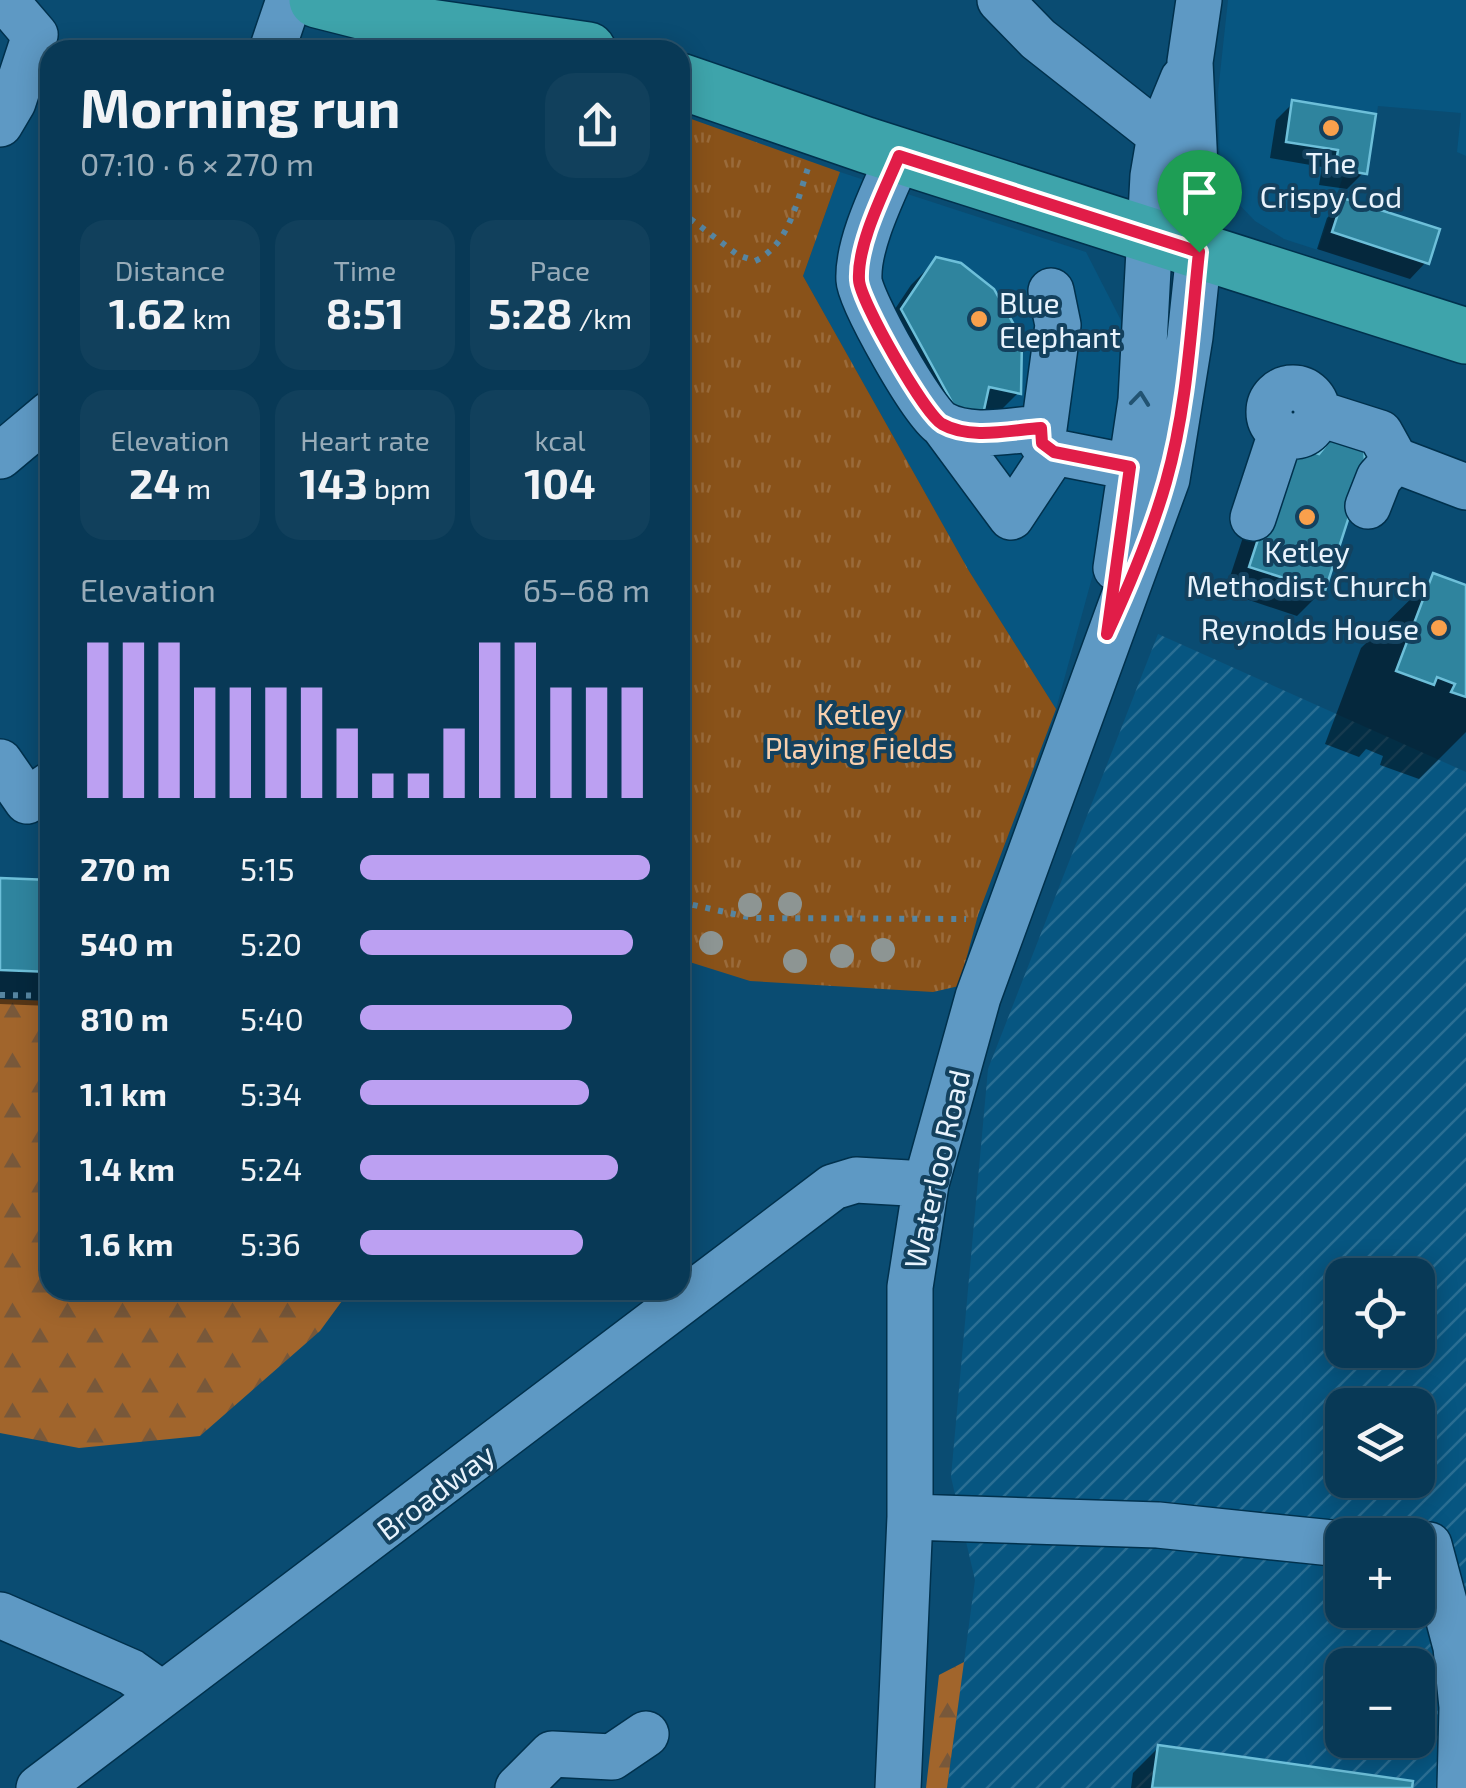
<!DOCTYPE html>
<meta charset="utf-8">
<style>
body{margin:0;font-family:"Exo 2",sans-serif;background:#11405c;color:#f1f3f6;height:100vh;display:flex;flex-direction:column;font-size:38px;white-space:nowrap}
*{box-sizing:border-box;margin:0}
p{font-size:32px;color:#98acb9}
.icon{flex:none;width:55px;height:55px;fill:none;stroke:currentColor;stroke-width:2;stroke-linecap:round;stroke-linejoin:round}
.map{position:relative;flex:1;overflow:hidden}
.panel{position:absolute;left:40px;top:40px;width:650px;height:1260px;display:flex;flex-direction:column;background:#083956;border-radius:30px;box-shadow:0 5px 25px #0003,0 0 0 2px #29536c}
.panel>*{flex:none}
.buttons{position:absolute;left:1325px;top:1258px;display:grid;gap:20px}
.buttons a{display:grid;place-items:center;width:110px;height:110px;border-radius:20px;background:#083956;box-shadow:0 5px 25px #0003,0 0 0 2px #29536c;font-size:50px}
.pin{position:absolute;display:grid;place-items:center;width:85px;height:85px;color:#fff;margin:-102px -42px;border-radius:50% 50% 50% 0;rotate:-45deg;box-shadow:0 0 10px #0007}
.pin .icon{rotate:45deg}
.round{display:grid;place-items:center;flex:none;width:105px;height:105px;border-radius:30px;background:#11405c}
.overview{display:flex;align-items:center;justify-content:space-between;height:170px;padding:0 40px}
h1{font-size:55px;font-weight:700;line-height:75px}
.stats{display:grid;grid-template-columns:repeat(3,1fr);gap:15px;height:170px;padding:10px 40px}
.stats div{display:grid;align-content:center;border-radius:25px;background:#11405c;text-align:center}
.stats b{font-size:42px;font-weight:700}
.stats small{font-size:28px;font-weight:400}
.stats p{font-size:28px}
.chart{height:280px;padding:20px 40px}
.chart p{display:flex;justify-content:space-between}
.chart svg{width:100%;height:180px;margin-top:10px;stroke:#bca0f2;stroke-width:6}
ul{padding:0 40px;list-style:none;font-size:32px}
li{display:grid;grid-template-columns:160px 120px 1fr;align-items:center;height:75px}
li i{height:25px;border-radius:12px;background:#bca0f2}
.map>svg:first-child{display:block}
.built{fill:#075681}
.industrial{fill:url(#industrial-furrows);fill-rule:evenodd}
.grass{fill:url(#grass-tufts)}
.forest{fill:url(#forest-firs)}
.shadow{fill:#0007}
.building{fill:#2f849e;stroke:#6dbfd9;stroke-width:2.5}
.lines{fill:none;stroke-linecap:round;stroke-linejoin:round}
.minor-casing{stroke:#00314d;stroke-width:48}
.major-casing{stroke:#00314d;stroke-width:58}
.path{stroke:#5685a1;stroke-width:6;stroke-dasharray:5 8;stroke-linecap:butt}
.minor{stroke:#5e99c4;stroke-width:45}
.major{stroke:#3ea4ab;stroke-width:55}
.tree{fill:#8d9593}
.oneway{stroke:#225372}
.route-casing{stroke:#fff;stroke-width:20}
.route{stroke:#e11d48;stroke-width:12}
.poi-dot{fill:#f9a04c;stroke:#13415e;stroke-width:4}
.labels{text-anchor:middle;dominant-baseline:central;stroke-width:8;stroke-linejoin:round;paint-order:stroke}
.poi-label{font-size:30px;fill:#e8f3fd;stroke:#13415e}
.park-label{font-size:30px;fill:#f9d0ae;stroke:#13415e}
.street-label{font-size:30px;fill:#e8f3fd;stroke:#13415e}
</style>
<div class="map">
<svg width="1466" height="1788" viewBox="0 0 1466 1788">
<defs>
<pattern id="industrial-furrows" width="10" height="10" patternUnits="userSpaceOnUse" patternTransform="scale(2.5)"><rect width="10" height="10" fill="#075681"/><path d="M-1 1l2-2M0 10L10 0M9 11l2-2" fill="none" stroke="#2b6f94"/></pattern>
<pattern id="grass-tufts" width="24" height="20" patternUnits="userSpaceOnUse" patternTransform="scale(2.5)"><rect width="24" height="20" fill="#895219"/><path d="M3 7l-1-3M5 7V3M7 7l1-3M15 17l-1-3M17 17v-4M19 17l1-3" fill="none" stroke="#9a6b3b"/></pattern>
<pattern id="forest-firs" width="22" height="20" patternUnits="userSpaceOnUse" patternTransform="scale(2.5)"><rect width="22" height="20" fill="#a1652c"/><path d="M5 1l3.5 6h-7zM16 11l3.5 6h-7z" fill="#78583a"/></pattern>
</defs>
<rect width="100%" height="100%" fill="#0a4c72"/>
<path class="built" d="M 1228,0 L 1466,0 L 1466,156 L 1457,152 L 1461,113 L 1378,106 L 1367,174 L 1345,171 L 1318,250 L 1284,239 L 1255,221 L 1231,196 L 1220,167 L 1218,92 Z
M 840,172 L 1086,252 L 1126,330 L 1098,556 L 1056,709 L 969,571 L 803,276 Z"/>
<path class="industrial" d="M 1158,634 L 1466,772 L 1466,1788 L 947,1788 L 975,1580 L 951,1477 L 988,1069 ZM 1342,1275 L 1418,1275 L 1418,1350 L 1342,1350 ZM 1342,1405 L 1418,1405 L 1418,1480 L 1342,1480 ZM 1342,1535 L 1418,1535 L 1418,1610 L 1342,1610 ZM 1342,1665 L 1418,1665 L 1418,1740 L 1342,1740 Z"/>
<path class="grass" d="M 680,115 L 840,172 L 803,276 L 969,571 L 1056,709 L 978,915 L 959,986 L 933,992 L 750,981 L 680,959 Z"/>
<path class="forest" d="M 0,999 L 50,1001 L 50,1290 L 350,1290 L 320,1331 L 200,1436 L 79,1448 L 0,1433 Z
M 964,1662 L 947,1788 L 926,1788 L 939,1675 Z"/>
<path class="shadow" d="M 1293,103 L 1364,172 L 1347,189 L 1319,185 L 1322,167 L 1270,158 L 1276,120 Z
M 1344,201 L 1426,262 L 1410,279 L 1317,249 L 1327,218 Z
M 936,260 L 1018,393 L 993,418 L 954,443 L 877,336 L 911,285 Z
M 1339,432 L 1323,590 L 1297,616 L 1225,592 L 1264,473 L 1316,456 Z
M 1434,576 L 1466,588 L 1466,732 L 1419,779 L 1380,765 L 1383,756 L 1366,749 L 1359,757 L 1325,744 L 1361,648 Z
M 0,881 L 50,882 L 50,1006 L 0,1004 Z
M 1159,1747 L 1409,1788 L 1131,1788 L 1133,1773 Z"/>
<path class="building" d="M 1292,100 L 1376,114 L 1367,174 L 1335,169 L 1338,150 L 1286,142 Z
M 1343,198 L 1440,229 L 1429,264 L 1332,232 Z
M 936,257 L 961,263 L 994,289 L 1022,339 L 1021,394 L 989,387 L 982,419 L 958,413 L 901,309 Z
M 1339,429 L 1364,436 L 1365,467 L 1325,591 L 1249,567 L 1289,444 L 1319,454 Z
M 1433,573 L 1466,585 L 1466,697 L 1451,692 L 1455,684 L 1437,677 L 1434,685 L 1396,671 Z
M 0,878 L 50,880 L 50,972 L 0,970 Z
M 1158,1745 L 1413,1781 L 1412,1788 L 1152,1788 Z"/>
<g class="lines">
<defs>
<path id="minor" d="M 1000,0 L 1038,39 L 1160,135
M 272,50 L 289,0
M 0,124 L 13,102 L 35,35 L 5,0
M 899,156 C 885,189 857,243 859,280 C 860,300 924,414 942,424 C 970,440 1011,430 1041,428
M 1051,291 L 1058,325 L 1042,443 L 1054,452 L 1130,467
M1269 412a24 24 0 1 1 48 0a24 24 0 1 1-48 0Z
M 1317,413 L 1380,433 L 1395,460
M 943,425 L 1011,517 L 1054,452
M 0,456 L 50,414
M 1368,506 L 1379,478 L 1395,460 L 1466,487
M 1253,518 L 1281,433
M 1116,568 L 1141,400 L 1153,176 L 1160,135 L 1183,79
M 0,762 L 27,801 L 50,785
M 910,1517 L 1158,1525 L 1342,1544
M 1429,1545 L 1456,1647 L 1462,1707 L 1460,1788
M 0,1615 L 131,1672 L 162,1694
M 39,1788 L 833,1187 L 856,1180 L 926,1184
M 518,1788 L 552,1754 L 612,1757 L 646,1734
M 898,1788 L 910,1517 L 910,1287 L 926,1184 L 978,997 L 1167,479 L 1190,337 L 1199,252 L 1190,62 L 1199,0"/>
<path id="major" d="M 317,0 L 416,25 L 588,50
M 680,81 L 866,145 L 1466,336"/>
</defs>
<use href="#minor" class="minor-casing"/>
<use href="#major" class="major-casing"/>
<path class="path" d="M 680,211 L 738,255 L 755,261 C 789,245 797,201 808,168
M 680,902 L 752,918 L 966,919
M 0,995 L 50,996"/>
<use href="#minor" class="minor"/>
<use href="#major" class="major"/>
</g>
<g class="tree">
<circle cx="790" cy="904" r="12"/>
<circle cx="750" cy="905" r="12"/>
<circle cx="711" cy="943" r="12"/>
<circle cx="883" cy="950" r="12"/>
<circle cx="842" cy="956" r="12"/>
<circle cx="795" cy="961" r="12"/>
</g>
<defs><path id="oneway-chevron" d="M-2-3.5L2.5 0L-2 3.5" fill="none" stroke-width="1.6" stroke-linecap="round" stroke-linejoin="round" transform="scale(2.5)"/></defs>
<use class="oneway" href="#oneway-chevron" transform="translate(1140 399) rotate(-84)"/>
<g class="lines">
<defs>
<path id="route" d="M 899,156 L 1199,252 C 1191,327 1187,409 1166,482 C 1151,535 1130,584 1107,634 L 1130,467 L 1054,452 L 1042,443 L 1041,428 C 1011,430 970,440 942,424 C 924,413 860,301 859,280 C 857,243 885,190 899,156 Z"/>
</defs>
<use href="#route" class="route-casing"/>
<use href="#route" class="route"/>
</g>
<g class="poi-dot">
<circle cx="1331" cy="128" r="10"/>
<circle cx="979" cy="319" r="10"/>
<circle cx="1307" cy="517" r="10"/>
<circle cx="1439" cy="628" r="10"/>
</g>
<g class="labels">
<g class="poi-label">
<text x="1331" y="162">The<tspan x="1331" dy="34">Crispy Cod</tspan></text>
<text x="999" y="302" text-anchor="start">Blue<tspan x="999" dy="34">Elephant</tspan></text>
<text x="1307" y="551">Ketley<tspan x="1307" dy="34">Methodist Church</tspan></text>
<text x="1419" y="628" text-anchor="end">Reynolds House</text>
</g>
<g class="park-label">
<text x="859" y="713">Ketley<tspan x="859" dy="34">Playing Fields</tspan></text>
</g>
<g class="street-label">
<text transform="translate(936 1169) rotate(-77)">Waterloo Road</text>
<text transform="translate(435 1491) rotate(-37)">Broadway</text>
</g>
</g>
</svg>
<div class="buttons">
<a><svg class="icon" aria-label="locate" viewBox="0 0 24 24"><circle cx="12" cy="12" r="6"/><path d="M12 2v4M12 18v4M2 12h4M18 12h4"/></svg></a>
<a><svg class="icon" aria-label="layers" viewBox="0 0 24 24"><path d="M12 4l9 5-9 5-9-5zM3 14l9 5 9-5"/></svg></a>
<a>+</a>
<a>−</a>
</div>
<div class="pin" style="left:1199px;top:252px;background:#1e9e55"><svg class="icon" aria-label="arrive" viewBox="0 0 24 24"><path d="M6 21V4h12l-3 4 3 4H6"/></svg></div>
<section class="panel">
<div class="overview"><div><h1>Morning run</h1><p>07:10 · 6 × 270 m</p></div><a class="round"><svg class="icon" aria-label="share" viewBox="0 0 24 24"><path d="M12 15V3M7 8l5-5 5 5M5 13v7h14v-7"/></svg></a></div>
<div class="stats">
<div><p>Distance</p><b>1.62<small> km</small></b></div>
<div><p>Time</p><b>8:51</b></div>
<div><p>Pace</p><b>5:28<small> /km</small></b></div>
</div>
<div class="stats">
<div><p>Elevation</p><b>24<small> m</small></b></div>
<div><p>Heart rate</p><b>143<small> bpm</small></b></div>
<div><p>kcal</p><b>104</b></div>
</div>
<div class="chart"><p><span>Elevation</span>65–68 m</p>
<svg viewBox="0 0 160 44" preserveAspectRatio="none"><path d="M5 44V6M15 44V6M25 44V6M35 44V17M45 44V17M55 44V17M65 44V17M75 44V27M85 44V38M95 44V38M105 44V27M115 44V6M125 44V6M135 44V17M145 44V17M155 44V17"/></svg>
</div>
<ul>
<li><b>270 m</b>5:15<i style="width:100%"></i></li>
<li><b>540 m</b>5:20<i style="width:94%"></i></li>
<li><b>810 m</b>5:40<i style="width:73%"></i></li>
<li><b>1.1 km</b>5:34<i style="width:79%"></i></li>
<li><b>1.4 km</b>5:24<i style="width:89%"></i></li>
<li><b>1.6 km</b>5:36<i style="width:77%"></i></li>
</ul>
</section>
</div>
